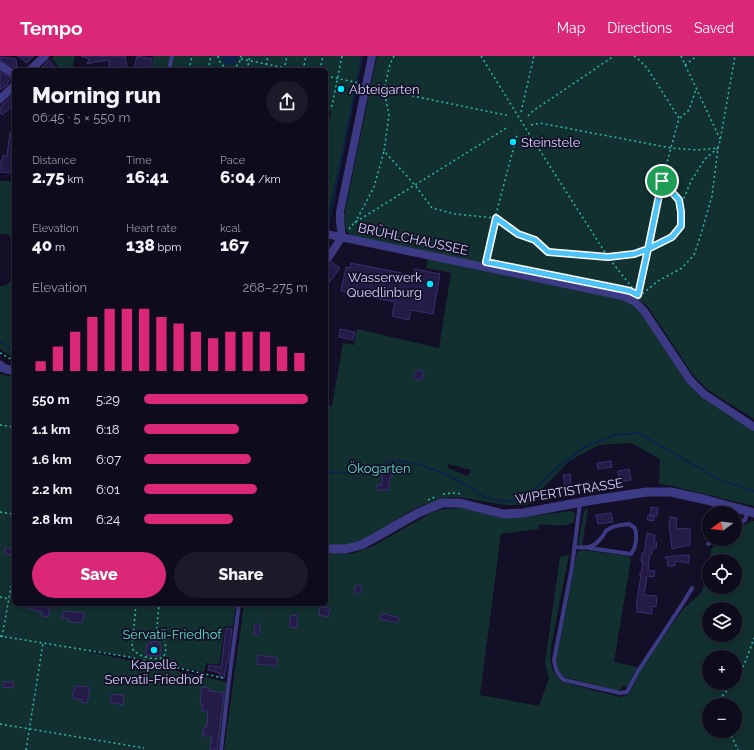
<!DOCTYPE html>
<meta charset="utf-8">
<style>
body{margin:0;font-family:Raleway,sans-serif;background:#1c1929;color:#f1f3f6;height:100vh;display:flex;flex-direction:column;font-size:15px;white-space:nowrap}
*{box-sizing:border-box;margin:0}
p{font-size:13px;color:#9b9ba3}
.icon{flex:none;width:22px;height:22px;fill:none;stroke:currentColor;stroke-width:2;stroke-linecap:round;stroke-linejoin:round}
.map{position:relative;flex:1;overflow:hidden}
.details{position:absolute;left:12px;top:12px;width:316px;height:538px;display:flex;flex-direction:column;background:#0e0b1c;border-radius:6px;box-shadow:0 2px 6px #0003,0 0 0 1px #2e2b3b}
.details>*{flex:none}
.needle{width:26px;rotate:255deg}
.buttons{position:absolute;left:702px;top:450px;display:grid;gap:8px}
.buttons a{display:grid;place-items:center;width:40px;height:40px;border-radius:50%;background:#0e0b1c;box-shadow:0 2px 6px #0003,0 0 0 1px #2e2b3b;font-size:20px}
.pin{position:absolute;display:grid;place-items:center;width:34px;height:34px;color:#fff;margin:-17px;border:2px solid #fff;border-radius:50%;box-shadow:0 1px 4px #0007}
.round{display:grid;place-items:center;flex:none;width:42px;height:42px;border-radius:21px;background:#1c1929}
.head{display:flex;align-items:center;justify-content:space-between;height:68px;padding:0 20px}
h1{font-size:22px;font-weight:800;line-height:30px}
.stats{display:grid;grid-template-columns:repeat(3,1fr);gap:6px;height:68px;padding:4px 20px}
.stats div{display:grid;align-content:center}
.stats b{font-size:17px;font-weight:800}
.stats small{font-size:11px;font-weight:400}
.stats p{font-size:11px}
.chart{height:112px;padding:8px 20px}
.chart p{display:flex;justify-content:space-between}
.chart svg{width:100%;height:72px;margin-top:4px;stroke:#db2777;stroke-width:6}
.action{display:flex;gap:8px;margin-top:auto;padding:8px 20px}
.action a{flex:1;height:46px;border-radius:24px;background:#db2777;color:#fff;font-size:16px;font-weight:800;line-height:46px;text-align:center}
.action a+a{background:#1c1929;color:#f1f3f6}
ul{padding:0 20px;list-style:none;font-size:13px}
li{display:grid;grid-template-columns:64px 48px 1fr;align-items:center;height:30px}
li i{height:10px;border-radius:5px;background:#db2777}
header{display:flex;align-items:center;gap:24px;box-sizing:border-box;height:56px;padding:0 20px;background:#db2777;color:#fff}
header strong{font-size:19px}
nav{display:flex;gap:22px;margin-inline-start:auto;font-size:14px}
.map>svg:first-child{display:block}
.green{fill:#12302f;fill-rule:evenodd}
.water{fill:#0c2248}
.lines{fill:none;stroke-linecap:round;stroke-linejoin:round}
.stream{stroke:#0c2248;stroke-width:2}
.building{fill:#241b47;stroke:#3b2d73}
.path{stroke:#2fb8b0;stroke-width:1.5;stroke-dasharray:2 3;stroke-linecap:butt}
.service{stroke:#3d3a85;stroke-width:4}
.minor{stroke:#3d3a85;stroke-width:8}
.tertiary{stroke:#3d3a85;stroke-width:9}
.route-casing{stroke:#fff;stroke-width:8}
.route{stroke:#4fc3f7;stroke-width:5}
.poi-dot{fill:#00e5ff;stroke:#130f26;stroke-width:1.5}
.labels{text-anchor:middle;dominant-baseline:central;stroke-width:3.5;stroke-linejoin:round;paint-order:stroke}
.poi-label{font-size:13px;fill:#d9d4ff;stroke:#130f26;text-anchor:start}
.street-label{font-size:13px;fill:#d9d4ff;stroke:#130f26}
.park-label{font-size:13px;fill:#5fe0c0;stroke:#130f26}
</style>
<header>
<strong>Tempo</strong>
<nav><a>Map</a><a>Directions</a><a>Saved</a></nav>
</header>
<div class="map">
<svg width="754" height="694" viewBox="0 0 754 694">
<rect width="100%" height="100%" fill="#130f26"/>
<path class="green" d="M 55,0 L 75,0 L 72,14 L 60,14 L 52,2 Z
M 153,0 L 361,0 L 350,58 L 326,170 L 326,80 L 331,55 L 326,53 L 326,14 L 151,14 Z
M 377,0 L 754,0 L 754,363 L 708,334 L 693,319 L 648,251 C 640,244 633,241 623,237 L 350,179 C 345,174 344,167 344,160 Z
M 0,125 L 14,125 L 14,199 L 12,190 L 12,181 L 7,178 L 0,178 Z
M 428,203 L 623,243 L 636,251 L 644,261 L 688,326 L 696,336 L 754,375 L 754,450 L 672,430 L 659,428 L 660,403 L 631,387 L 599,389 L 569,405 L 527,449 L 505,449 L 459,441 L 443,442 L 415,452 L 388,469 L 377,477 L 362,485 L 347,490 L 326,490 L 326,349 L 332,350 L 343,287 L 354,289 L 357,273 L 439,292 L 451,217 L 426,212 ZM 448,408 L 471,414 L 471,415 L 467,420 L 448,412 Z
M 14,205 L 14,302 L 0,293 L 0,230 L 5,230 L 11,225 Z
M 0,318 L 14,321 L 14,548 L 236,548 L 233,571 L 225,570 L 219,609 L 206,607 L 204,616 L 92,594 L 91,596 L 227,626 L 218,694 L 0,694 Z
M 461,452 L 525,461 L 571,455 L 575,458 L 574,466 C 563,473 550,467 539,469 L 539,473 L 501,478 L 480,639 L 539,650 L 549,622 L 545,606 L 560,501 L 569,499 L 551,591 L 550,603 L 553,615 L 562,626 L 620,641 L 629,638 L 641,612 L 683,553 L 701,537 L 709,516 L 709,531 L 735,531 L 735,505 L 710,505 L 711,493 L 724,483 L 735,483 L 735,475 L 742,470 L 752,465 L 754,465 L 754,694 L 224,694 L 244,548 L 326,548 L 326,497 L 351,498 L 373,490 L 431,457 L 443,453 ZM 709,553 L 735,553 L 735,579 L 709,579 ZM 709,601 L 735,601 L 735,627 L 709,627 ZM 709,649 L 735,649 L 735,675 L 709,675 Z
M 588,452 L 582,490 L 578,489 L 584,455 Z
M 582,494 L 629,500 L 631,503 L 614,606 L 637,611 L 627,631 L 623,630 L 619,635 L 563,621 L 557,611 L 556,603 L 577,496 Z"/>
<path class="water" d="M 221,0 L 239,0 C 237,13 223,12 221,0 Z"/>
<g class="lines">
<path class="stream" d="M 328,176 L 329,165 L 362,0
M 0,285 L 14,296
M 326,416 L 341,417 L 354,416 L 380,410 L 389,405 L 399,405 L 421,409 L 445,418 L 468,430 L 484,441 L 504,446 L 517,444 L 527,438 L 540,428 L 559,410 L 586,390 L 615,379 L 638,377 L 720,424 L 754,435"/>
</g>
<path class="building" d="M 18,0 L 34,0 L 27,7 Z
M 81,0 L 125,0 L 127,12 L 126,11 L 126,14 L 110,14 L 109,12 L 109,4 L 95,6 L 87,8 L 89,3 Z
M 137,0 L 152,3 L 149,14 L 134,13 Z
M 1,1 L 16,3 L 17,11 L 13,11 L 0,5 Z
M 49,4 L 58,14 L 39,14 Z
M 0,16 L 11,22 L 6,30 L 0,34 Z
M 14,38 L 14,49 L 2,59 L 0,57 L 0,51 Z
M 10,76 L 14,77 L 14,117 L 0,116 L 0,105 L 2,106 L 3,100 L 7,100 Z
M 332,206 L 340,212 L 326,231 L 326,215 Z
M 351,207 L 402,217 L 402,218 L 413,221 L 415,213 L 440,218 L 433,258 L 411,254 L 409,264 L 392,260 L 395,246 L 341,235 L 346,211 L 350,212 Z
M 340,273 L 355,276 L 353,284 L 339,281 Z
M414 319a5 5 0 1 1 10 0a5 5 0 1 1-10 0Z
M 611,405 L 612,411 L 598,413 L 597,407 Z
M 629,413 L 631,424 L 620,426 L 618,415 Z
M 382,416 L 392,416 L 392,422 L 389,422 L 389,434 L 377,434 L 377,429 L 382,429 Z
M 570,418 L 572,435 L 566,436 L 563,419 Z
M 651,451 L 658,452 L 657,460 L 654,460 L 654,465 L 647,464 L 648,459 L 653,460 L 650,459 Z
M 611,457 L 613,466 L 598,468 L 596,459 Z
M 670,461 L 677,462 L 676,473 L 690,472 L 690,489 L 672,493 L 669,468 Z
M 647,477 L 655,479 L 654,486 L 657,486 L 656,492 L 653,492 L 652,498 L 650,498 L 648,514 L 655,515 L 654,521 L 647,520 L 644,539 L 657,540 L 656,551 L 652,550 L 652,558 L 637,556 L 637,550 L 636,550 L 641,519 L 639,518 L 641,517 L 643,506 L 641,506 L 642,497 L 644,497 Z
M 5,492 L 12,492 L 12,499 L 5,498 Z
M 676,499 L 676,500 L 689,499 L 689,507 L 675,505 L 675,510 L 667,510 L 668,503 L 665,502 L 665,501 L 674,500 Z
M 356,529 L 362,530 L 360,538 L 354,536 Z
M 28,548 L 43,550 L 43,548 L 49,548 L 49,550 L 50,550 L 48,561 L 42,560 L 42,556 L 27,552 Z
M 320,551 L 330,552 L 328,561 L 319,559 Z
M 63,555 L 84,557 L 82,567 L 78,566 L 78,567 L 68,565 L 69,563 L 62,562 Z
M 382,557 L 399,562 L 397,567 L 380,563 Z
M 291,559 L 298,560 L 296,572 L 289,571 Z
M 255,568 L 260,568 L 259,579 L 254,579 Z
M 226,572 L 232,573 L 228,607 L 227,607 L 224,622 L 219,621 L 220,617 L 208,614 L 209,609 L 221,611 Z
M 151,585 L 158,586 L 161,589 L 160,600 L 146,599 L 147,588 L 151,588 Z
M 258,599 L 277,602 L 276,610 L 257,608 Z
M 4,625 L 14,627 L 13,632 L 3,631 Z
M 75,630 L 89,631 L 88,633 L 90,633 L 87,647 L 81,646 L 82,644 L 72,642 Z
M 202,631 L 209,632 L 209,635 L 224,637 L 217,694 L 210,694 L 212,680 L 203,680 L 204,671 L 207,671 L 208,655 L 202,655 L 203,649 L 200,649 Z
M 112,638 L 124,640 L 123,649 L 110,646 Z"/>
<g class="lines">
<path class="path" d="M 218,0 C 220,16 240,16 241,0
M 394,0 L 390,8 L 384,34 L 389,59 L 384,95 L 415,129 L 432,152 L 455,158 L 495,162 L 518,178 L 535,184 L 548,196 L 608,201 L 634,198 L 648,193 L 672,181 L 681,170 L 681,156 L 679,144 L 662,125
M 481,0 L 528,76 L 608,201 L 638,239
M 634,0 L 637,2 L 647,12 L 679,62 L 662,125 L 638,238
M 681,0 L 720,83
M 241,3 L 296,14
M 685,9 L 697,0
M 189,14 L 192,0
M 208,14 L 211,0
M 247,14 L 250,0
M 265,14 L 268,0
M 284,14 L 287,0
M 303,14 L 306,0
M 320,14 L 323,0
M 326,20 L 359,27
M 373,31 L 384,34 L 510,60
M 326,49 L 332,50 L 342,0
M 521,56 L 534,0
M 528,60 L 533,55 L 614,0
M 680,62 L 689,54 L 696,33
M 531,69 L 540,67 L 671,92 L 698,94 L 718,92
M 679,144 L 684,142 L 691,125 L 705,103 L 718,92
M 355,167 L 374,131 L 384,95
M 349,173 L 354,167 L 508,71
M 486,203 L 495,162 L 517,79
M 638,239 L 641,239 L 658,225 L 682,212 L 694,199 L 701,178 L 712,140 L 718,92 L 720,85 L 735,0
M 0,297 L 2,298 L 14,305
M 0,369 L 14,371
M 443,438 L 454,437 L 461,438
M 428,444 L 437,440
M 0,456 L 14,458
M 0,541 L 9,543
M 136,548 L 132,591 C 133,594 134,595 136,596 C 140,601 158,605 163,601 C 168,596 165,585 163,580
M 0,580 L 129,601 L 223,622
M 2,581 L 14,514
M 156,583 L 159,548
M 735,624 C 744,612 749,596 754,582
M 722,649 L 720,643 L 733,627
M 0,668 L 144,692
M 729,675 L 738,694
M 26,694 L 43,587"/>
<path class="service" d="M 169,14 L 172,0
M 580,447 L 572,511 L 554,604 C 555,612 557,619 564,624 L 620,637 L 627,636 L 638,615 L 683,547 L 692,532
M 735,471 L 745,464 L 748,455
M 708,488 L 716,483
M 574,491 C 587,492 593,493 602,481 C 604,479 605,475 607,474 C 613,469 622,469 629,468 L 635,472 C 637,481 637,490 631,498 L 589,492
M 221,694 L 229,624 L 239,548"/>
<path class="minor" d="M 0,10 L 14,18
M 30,14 L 45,0
M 0,43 L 14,30
M 326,178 L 623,240 L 635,246 L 644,255 L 690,324 L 704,338 L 754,371
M 342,181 L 340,166 L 340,156 L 372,0
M 326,205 L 342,181"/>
<path class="tertiary" d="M 0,309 L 3,312 L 14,315
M 326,493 L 346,493 L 361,489 L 376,481 L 418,457 L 442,447 L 460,447 L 504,458 L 523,457 L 593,444 L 647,436 L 671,436 L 707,444 L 754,457"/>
</g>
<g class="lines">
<defs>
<path id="route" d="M 662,125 L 648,193 L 634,198 L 608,201 L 548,196 L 535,184 L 518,178 L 496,162 L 486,206 L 621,233 L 630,235 L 638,239 L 648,193 L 672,181 L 681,170 L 681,156 L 679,144 L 662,125"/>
</defs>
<use href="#route" class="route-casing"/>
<use href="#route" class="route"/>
</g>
<g class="poi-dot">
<circle cx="341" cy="33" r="4"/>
<circle cx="513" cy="86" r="4"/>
<circle cx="430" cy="228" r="4"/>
<circle cx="154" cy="594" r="4"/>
</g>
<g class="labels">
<g class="poi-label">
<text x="349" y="33">Abteigarten</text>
<text x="521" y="86">Steinstele</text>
<text x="422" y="221" text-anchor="end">Wasserwerk<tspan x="422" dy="15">Quedlinburg</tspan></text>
<text x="154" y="608" text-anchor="middle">Kapelle<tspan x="154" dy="15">Servatii-Friedhof</tspan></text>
</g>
<g class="street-label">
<text transform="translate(413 183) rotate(12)">BRÜHLCHAUSSEE</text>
<text transform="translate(569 435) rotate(-9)">WIPERTISTRASSE</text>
</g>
<g class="park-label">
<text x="379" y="412">Ökogarten</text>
<text x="172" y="578">Servatii-Friedhof</text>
</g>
</g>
</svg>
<div class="buttons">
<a><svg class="needle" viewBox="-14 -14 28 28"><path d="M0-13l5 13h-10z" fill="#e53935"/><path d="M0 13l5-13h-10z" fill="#9b9ba3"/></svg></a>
<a><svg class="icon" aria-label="locate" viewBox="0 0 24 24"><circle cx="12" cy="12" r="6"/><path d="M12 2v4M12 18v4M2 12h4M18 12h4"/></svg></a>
<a><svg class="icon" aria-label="layers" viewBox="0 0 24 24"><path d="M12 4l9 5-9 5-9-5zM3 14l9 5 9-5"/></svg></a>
<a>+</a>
<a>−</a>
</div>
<div class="pin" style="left:662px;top:125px;background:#1e9e55"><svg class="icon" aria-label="arrive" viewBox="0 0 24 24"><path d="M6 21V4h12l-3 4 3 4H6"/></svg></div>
<section class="details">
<div class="head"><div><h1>Morning run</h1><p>06:45 · 5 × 550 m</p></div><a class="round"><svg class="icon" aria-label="share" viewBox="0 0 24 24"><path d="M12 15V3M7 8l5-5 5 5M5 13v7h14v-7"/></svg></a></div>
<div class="stats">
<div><p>Distance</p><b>2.75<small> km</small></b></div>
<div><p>Time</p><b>16:41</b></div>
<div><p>Pace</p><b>6:04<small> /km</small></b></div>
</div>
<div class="stats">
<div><p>Elevation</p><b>40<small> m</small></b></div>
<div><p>Heart rate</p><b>138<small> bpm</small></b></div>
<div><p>kcal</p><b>167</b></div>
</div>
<div class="chart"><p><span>Elevation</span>268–275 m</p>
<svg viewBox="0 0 160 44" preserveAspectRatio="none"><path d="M5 44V38M15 44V29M25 44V20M35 44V11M45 44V6M55 44V6M65 44V6M75 44V11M85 44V15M95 44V20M105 44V24M115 44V20M125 44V20M135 44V20M145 44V29M155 44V33"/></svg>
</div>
<ul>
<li><b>550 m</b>5:29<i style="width:100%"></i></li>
<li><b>1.1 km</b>6:18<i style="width:58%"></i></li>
<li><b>1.6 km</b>6:07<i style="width:65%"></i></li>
<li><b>2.2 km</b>6:01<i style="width:69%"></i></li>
<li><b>2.8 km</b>6:24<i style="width:54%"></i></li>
</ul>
<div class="action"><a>Save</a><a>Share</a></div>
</section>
</div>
